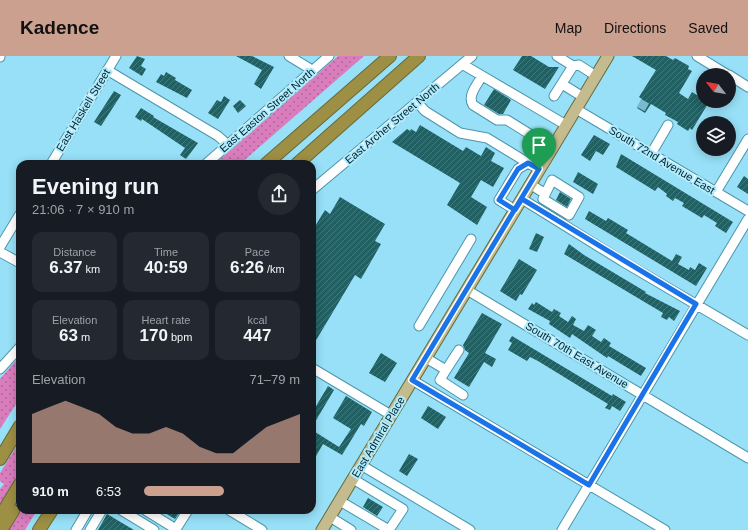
<!DOCTYPE html>
<meta charset="utf-8">
<style>
body{margin:0;font-family:Arial,sans-serif;background:#242831;color:#f1f3f6;height:100vh;display:flex;flex-direction:column;font-size:15px;white-space:nowrap}
*{box-sizing:border-box;margin:0}
p{font-size:13px;color:#9ea1a6}
.icon{flex:none;width:22px;height:22px;fill:none;stroke:currentColor;stroke-width:2;stroke-linecap:round;stroke-linejoin:round}
.map{position:relative;flex:1;overflow:hidden}
.sheet{position:absolute;left:16px;top:104px;width:300px;height:354px;display:flex;flex-direction:column;background:#171b24;border-radius:12px;box-shadow:0 2px 10px #0003}
.sheet>*{flex:none}
.needle{width:26px;rotate:301deg}
.fabs{position:absolute;left:696px;top:12px;display:grid;gap:8px}
.fabs a{display:grid;place-items:center;width:40px;height:40px;border-radius:50%;background:#171b24;box-shadow:0 2px 10px #0003;font-size:20px}
.pin{position:absolute;display:grid;place-items:center;width:34px;height:34px;color:#fff;margin:-41px -17px;border-radius:50% 50% 50% 0;rotate:-45deg;box-shadow:0 0 4px #0007}
.pin .icon{rotate:45deg}
.round{display:grid;place-items:center;flex:none;width:42px;height:42px;border-radius:21px;background:#242831}
.head{display:flex;align-items:center;justify-content:space-between;height:68px;padding:0 16px}
h1{font-size:22px;font-weight:700;line-height:30px}
.stats{display:grid;grid-template-columns:repeat(3,1fr);gap:6px;height:68px;padding:4px 16px}
.stats div{display:grid;align-content:center;border-radius:10px;background:#242831;text-align:center}
.stats b{font-size:17px;font-weight:700}
.stats small{font-size:11px;font-weight:400}
.stats p{font-size:11px}
.chart{height:112px;padding:8px 16px}
.chart p{display:flex;justify-content:space-between}
.chart svg{width:100%;height:72px;margin-top:4px;fill:#cca08e;opacity:.7}
ul{padding:0 16px;list-style:none;font-size:13px}
li{display:grid;grid-template-columns:64px 48px 1fr;align-items:center;height:30px}
li i{height:10px;border-radius:5px;background:#cca08e}
header{display:flex;align-items:center;gap:24px;box-sizing:border-box;height:56px;padding:0 20px;background:#cca08e;color:#111}
header strong{font-size:19px}
nav{display:flex;gap:22px;margin-inline-start:auto;font-size:14px}
.map>svg:first-child{display:block}
.grass{fill:url(#grass-dots)}
.building{fill:url(#building-hatch)}
.lines{fill:none;stroke-linecap:round;stroke-linejoin:round}
.minor-tunnel{stroke:#79bace;stroke-width:9;stroke-dasharray:9 4.5;stroke-linecap:butt}
.minor-casing{stroke:#4d96ac;stroke-width:11}
.major-casing{stroke:#67693a;stroke-width:13}
.highway-casing{stroke:#67693a;stroke-width:14}
.minor{stroke:#fff;stroke-width:9}
.major{stroke:#c4bc8e;stroke-width:11}
.highway{stroke:#9d8f43;stroke-width:12}
.route-casing{stroke:#fff;stroke-width:8}
.route{stroke:#1a73e8;stroke-width:5}
.labels{text-anchor:middle;dominant-baseline:central;stroke-width:4;stroke-linejoin:round;paint-order:stroke}
.street-label{font-size:11px;fill:#02222a;stroke:#b1ebfe}
</style>
<header>
<strong>Kadence</strong>
<nav><a>Map</a><a>Directions</a><a>Saved</a></nav>
</header>
<div class="map">
<svg width="748" height="474" viewBox="0 0 748 474">
<defs>
<pattern id="grass-dots" width="8" height="8" patternUnits="userSpaceOnUse"><rect width="8" height="8" fill="#da7dbd"/><path d="M2 2h.1M6 6h.1" fill="none" stroke="#af669a" stroke-width="1.8" stroke-linecap="round"/></pattern>
<pattern id="building-hatch" width="6" height="6" patternUnits="userSpaceOnUse"><rect width="6" height="6" fill="#216063"/><path d="M-1 1l2-2M0 6l6-6M5 7l2-2" fill="none" stroke="#46777a"/></pattern>
</defs>
<rect width="100%" height="100%" fill="#97e0f7"/>
<path class="grass" d="M 338,0 L 364,0 L 240,108 L 215,108 Z
M 20,300 L 20,342 L 0,373 L 0,323 Z
M 20,385 L 20,416 L 0,448 L 0,433 L 4,428 L 0,425 L 0,417 Z
M 20,451 L 20,454 L 37,454 L 25,474 L 6,474 Z"/>
<path class="building" d="M 137,0 L 145,3 L 141,10 L 146,13 L 142,20 L 129,12 Z
M 236,0 L 252,0 L 274,11 L 261,33 L 254,28 L 262,14 Z
M 522,0 L 531,0 L 549,11 L 559,11 L 545,33 L 513,14 Z
M 632,0 L 666,0 L 673,4 L 675,2 L 689,10 L 688,13 L 692,15 L 679,37 L 688,43 L 692,36 L 703,43 L 703,45 L 709,46 L 692,74 L 690,72 L 688,75 L 677,68 L 678,66 L 665,59 L 666,57 L 651,48 L 645,57 L 637,52 L 642,43 L 639,41 L 656,14 Z
M 166,16 L 176,22 L 175,24 L 192,34 L 187,42 L 156,26 L 161,18 L 164,20 Z
M 494,33 L 511,44 L 503,58 L 499,58 L 484,49 Z
M 114,35 L 121,39 L 101,70 L 94,66 Z
M 224,40 L 230,44 L 218,63 L 208,57 L 217,44 L 221,46 Z
M 240,44 L 246,50 L 238,57 L 233,50 Z
M 141,52 L 154,60 L 153,61 L 198,87 L 186,103 L 180,99 L 185,92 L 142,63 L 141,65 L 135,61 Z
M 420,69 L 463,95 L 466,91 L 481,100 L 486,91 L 495,97 L 491,105 L 504,112 L 493,131 L 481,124 L 471,141 L 487,151 L 477,169 L 447,149 L 460,127 L 392,86 L 407,73 L 410,75 L 411,73 L 416,76 Z
M 594,79 L 610,88 L 603,99 L 596,95 L 590,105 L 581,99 Z
M 621,98 L 733,166 L 726,177 L 715,170 L 717,167 L 704,159 L 702,162 L 682,150 L 684,147 L 675,142 L 673,145 L 666,140 L 667,138 L 658,131 L 655,135 L 616,111 Z
M 578,116 L 598,128 L 593,138 L 573,126 Z
M 744,120 L 748,123 L 748,138 L 737,131 Z
M 560,136 L 571,143 L 567,151 L 556,144 Z
M 340,141 L 385,168 L 375,185 L 381,188 L 361,223 L 355,219 L 312,291 L 312,170 L 314,172 L 325,154 L 330,158 Z
M 589,155 L 606,165 L 608,162 L 628,174 L 626,177 L 672,205 L 676,198 L 682,201 L 678,208 L 689,214 L 690,211 L 695,214 L 699,207 L 707,212 L 696,230 L 585,163 Z
M 536,177 L 544,181 L 537,196 L 529,193 Z
M 569,188 L 584,199 L 646,236 L 645,237 L 680,255 L 674,265 L 669,261 L 667,264 L 661,261 L 663,257 L 564,198 Z
M 519,203 L 537,214 L 522,239 L 520,238 L 516,245 L 500,235 Z
M 536,246 L 552,256 L 554,253 L 561,257 L 559,260 L 568,266 L 572,260 L 576,263 L 573,269 L 584,275 L 588,269 L 596,274 L 592,280 L 601,286 L 604,282 L 611,287 L 609,290 L 646,312 L 641,320 L 608,300 L 607,302 L 572,278 L 570,282 L 549,268 L 550,265 L 528,253 L 532,247 L 534,249 Z
M 482,257 L 502,268 L 485,297 L 496,303 L 492,311 L 484,306 L 469,331 L 454,322 L 469,297 L 465,294 L 463,289 Z
M 512,280 L 612,340 L 613,338 L 626,346 L 620,355 L 612,350 L 610,354 L 605,352 L 608,348 L 538,305 L 530,301 L 527,305 L 508,294 L 512,287 L 509,285 Z
M 381,297 L 397,307 L 385,326 L 369,317 Z
M 328,330 L 334,334 L 312,371 L 312,357 Z
M 346,340 L 372,356 L 364,370 L 361,368 L 342,399 L 323,388 L 312,407 L 312,374 L 339,391 L 351,373 L 333,362 Z
M 428,350 L 446,361 L 438,373 L 421,362 Z
M 409,398 L 418,403 L 407,420 L 399,415 Z
M 368,442 L 383,451 L 377,460 L 363,451 Z
M 160,454 L 181,454 L 175,463 Z
M 107,458 L 134,474 L 98,474 Z"/>
<g class="lines">
<path class="minor-tunnel" d="M 639,47 L 648,52"/>
<defs>
<path id="minor" d="M 289,0 L 312,14
M 557,0 L 573,10
M 697,0 L 728,19
M 0,1 L 0,0
M 462,8 L 566,69
M 107,14 L 218,80 L 228,89
M 729,19 L 748,31
M 482,20 C 477,29 467,40 473,49 L 497,64 L 507,64 L 552,92
M 562,28 L 583,41
M 554,40 L 573,10 L 579,9 L 596,20
M 417,46 L 425,55 L 460,77 L 487,82 L 528,107
M 576,53 L 748,155
M 651,98 L 668,69
M 51,108 L 116,0
M 206,108 L 329,0
M 552,124 L 579,141 L 569,159 L 543,143 Z
M 530,128 L 544,137
M 312,134 L 472,0
M 716,136 L 748,83
M 522,143 L 622,205 L 748,279
M 515,154 L 499,144 L 518,113 L 528,107 L 539,113
M 0,191 L 20,158
M 0,196 L 20,207
M 467,234 L 748,402
M 419,270 L 471,183
M 426,302 L 446,314 L 440,324 L 463,339
M 312,312 L 391,359
M 0,313 L 20,291
M 446,314 L 459,294
M 412,324 L 665,474
M 361,409 L 470,474
M 353,423 L 403,453 L 389,474
M 340,445 L 389,474
M 121,454 L 154,474
M 145,454 L 176,473 L 188,454
M 229,454 L 262,474
M 330,461 L 351,474
M 76,474 L 88,454
M 90,474 L 102,454
M 562,474 L 748,163"/>
<path id="major" d="M 322,474 L 608,0"/>
<path id="highway" d="M 266,108 L 390,0
M 297,108 L 419,0
M 0,403 L 20,370
M 0,461 L 20,428
M 1,474 L 13,455
M 39,474 L 52,454"/>
</defs>
<use href="#minor" class="minor-casing"/>
<use href="#major" class="major-casing"/>
<use href="#highway" class="highway-casing"/>
<use href="#minor" class="minor"/>
<use href="#major" class="major"/>
<use href="#highway" class="highway"/>
</g>
<g class="lines">
<defs>
<path id="route" d="M 539,113 L 412,324 L 589,429 L 696,248 L 522,143 L 515,154 L 499,144 L 518,113 L 528,107 L 539,113"/>
</defs>
<use href="#route" class="route-casing"/>
<use href="#route" class="route"/>
</g>
<g class="labels">
<g class="street-label">
<text transform="translate(83 54) rotate(-59)">East Haskell Street</text>
<text transform="translate(267 54) rotate(-41)">East Easton Street North</text>
<text transform="translate(392 67) rotate(-40)">East Archer Street North</text>
<text transform="translate(662 104) rotate(31)">South 72nd Avenue East</text>
<text transform="translate(577 299) rotate(31)">South 70th East Avenue</text>
<text transform="translate(378 381) rotate(-59)">East Admiral Place</text>
</g>
</g>
</svg>
<div class="fabs">
<a><svg class="needle" viewBox="-14 -14 28 28"><path d="M0-13l5 13h-10z" fill="#e53935"/><path d="M0 13l5-13h-10z" fill="#9ea1a6"/></svg></a>
<a><svg class="icon" aria-label="layers" viewBox="0 0 24 24"><path d="M12 4l9 5-9 5-9-5zM3 14l9 5 9-5"/></svg></a>
</div>
<div class="pin" style="left:539px;top:113px;background:#1e9e55"><svg class="icon" aria-label="arrive" viewBox="0 0 24 24"><path d="M6 21V4h12l-3 4 3 4H6"/></svg></div>
<section class="sheet">
<div class="head"><div><h1>Evening run</h1><p>21:06 · 7 × 910 m</p></div><a class="round"><svg class="icon" aria-label="share" viewBox="0 0 24 24"><path d="M12 15V3M7 8l5-5 5 5M5 13v7h14v-7"/></svg></a></div>
<div class="stats">
<div><p>Distance</p><b>6.37<small> km</small></b></div>
<div><p>Time</p><b>40:59</b></div>
<div><p>Pace</p><b>6:26<small> /km</small></b></div>
</div>
<div class="stats">
<div><p>Elevation</p><b>63<small> m</small></b></div>
<div><p>Heart rate</p><b>170<small> bpm</small></b></div>
<div><p>kcal</p><b>447</b></div>
</div>
<div class="chart"><p><span>Elevation</span>71–79 m</p>
<svg viewBox="0 0 160 44" preserveAspectRatio="none"><path d="M0 44V14L10 10L20 6L30 10L40 14L50 22L60 26L70 26L80 22L90 26L100 34L110 38L120 38L130 30L140 22L150 18L160 14V44z"/></svg>
</div>
<ul>
<li><b>910 m</b>6:53<i style="width:51%"></i></li>
</ul>
</section>
</div>
